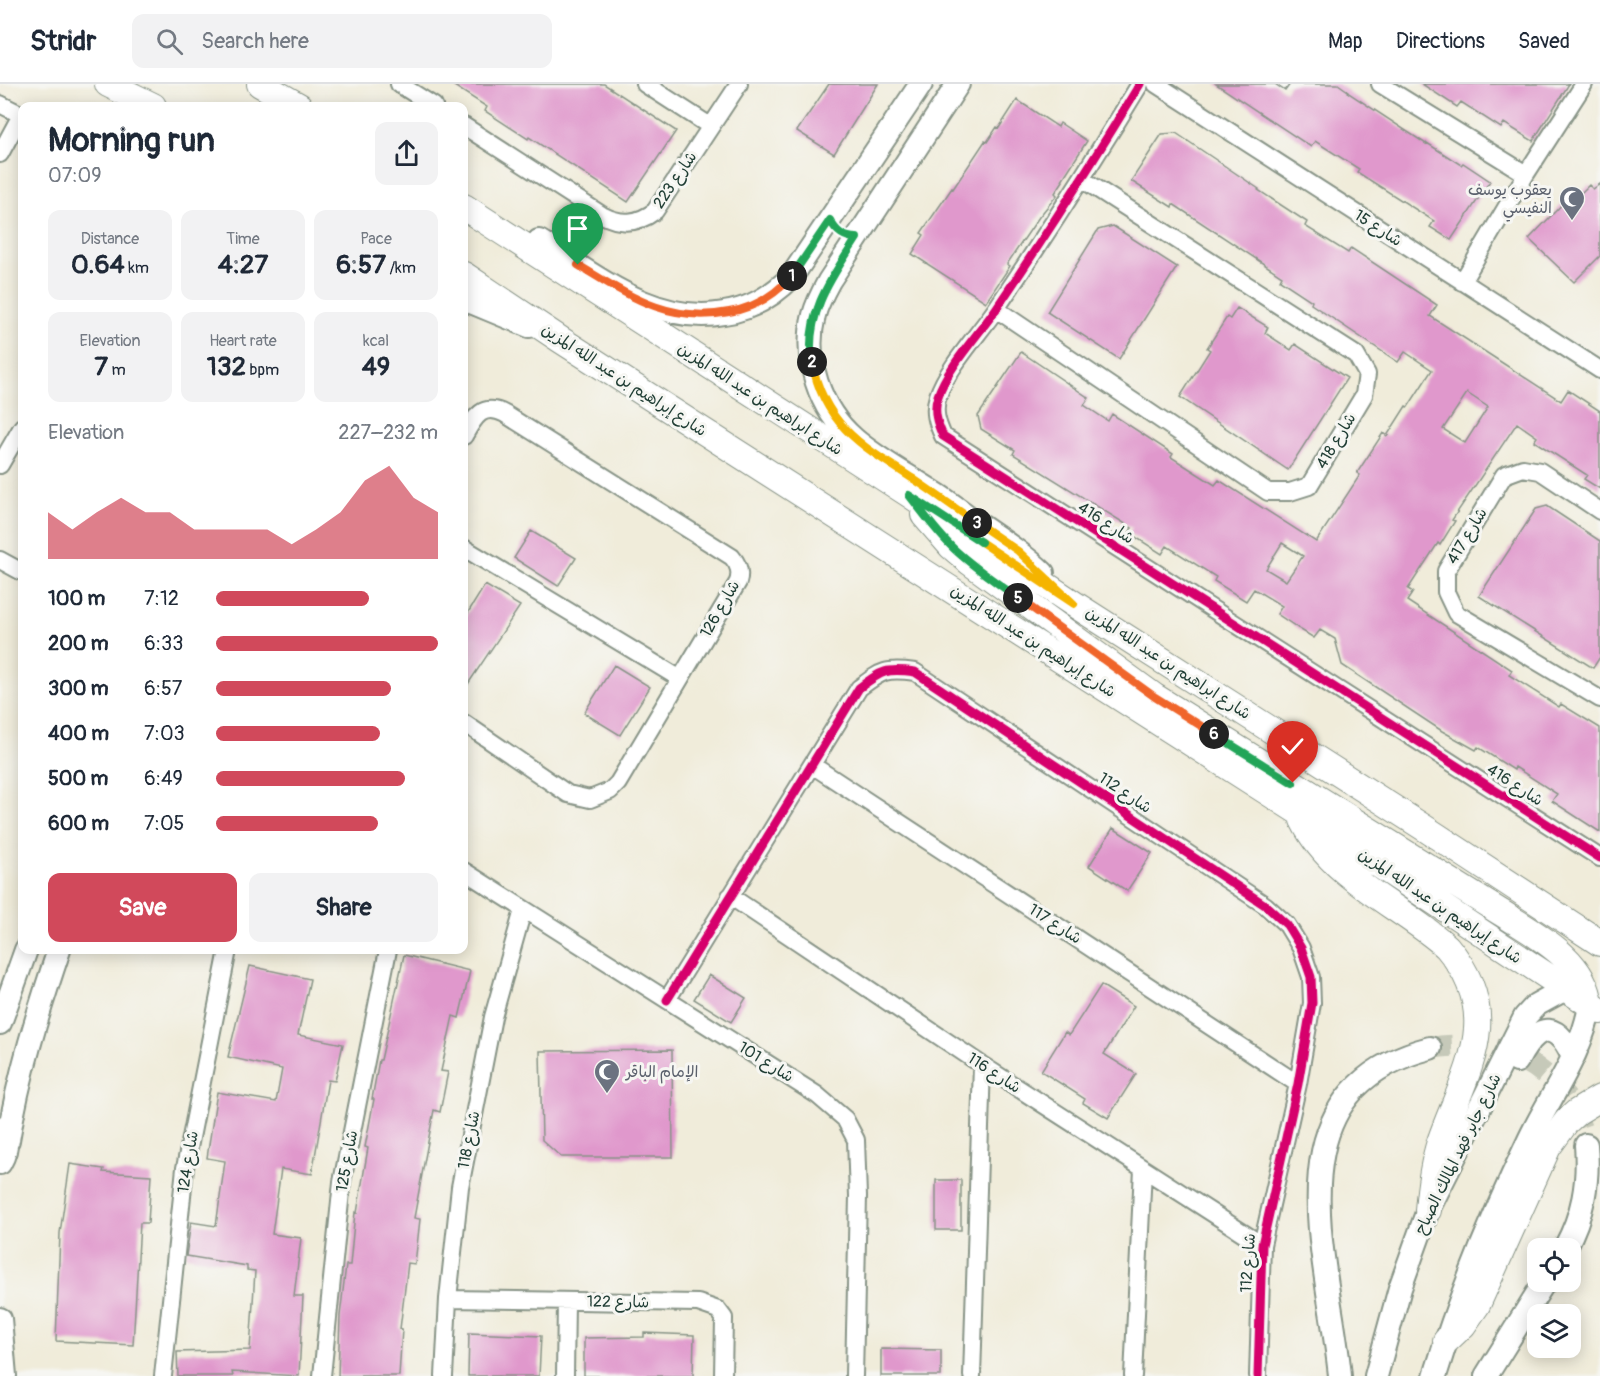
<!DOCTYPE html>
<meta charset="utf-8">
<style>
body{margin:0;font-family:Pangolin,"Playpen Sans Arabic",sans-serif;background:#f2f2f3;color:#1f2937;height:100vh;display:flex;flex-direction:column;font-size:22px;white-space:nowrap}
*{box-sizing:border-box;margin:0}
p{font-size:20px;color:#747a83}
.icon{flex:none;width:33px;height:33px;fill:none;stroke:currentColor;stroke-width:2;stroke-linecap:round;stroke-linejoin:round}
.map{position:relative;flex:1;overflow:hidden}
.side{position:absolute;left:18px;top:18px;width:450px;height:852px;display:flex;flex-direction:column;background:#fff;border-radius:12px;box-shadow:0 3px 15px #0003}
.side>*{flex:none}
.controls{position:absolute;left:1527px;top:1154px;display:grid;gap:12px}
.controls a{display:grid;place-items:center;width:54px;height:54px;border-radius:12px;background:#fff;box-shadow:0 3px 15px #0003;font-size:30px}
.pin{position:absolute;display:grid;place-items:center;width:51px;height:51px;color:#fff;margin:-62px -26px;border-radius:50% 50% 50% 0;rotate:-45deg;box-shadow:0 0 6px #0007}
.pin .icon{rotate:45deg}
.km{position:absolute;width:30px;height:30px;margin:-15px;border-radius:50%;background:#222;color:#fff;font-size:16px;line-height:30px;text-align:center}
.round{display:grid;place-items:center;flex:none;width:63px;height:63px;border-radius:12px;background:#f2f2f3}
.headline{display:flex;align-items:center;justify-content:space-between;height:102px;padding:0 30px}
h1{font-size:33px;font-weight:700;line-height:45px}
.metrics{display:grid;grid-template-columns:repeat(3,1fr);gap:9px;height:102px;padding:6px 30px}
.metrics div{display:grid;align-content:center;border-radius:12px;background:#f2f2f3;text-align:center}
.metrics b{font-size:26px;font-weight:700}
.metrics small{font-size:16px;font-weight:400}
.metrics p{font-size:16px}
.chart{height:168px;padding:12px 30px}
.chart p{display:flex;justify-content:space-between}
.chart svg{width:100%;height:108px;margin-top:6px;fill:#d1495b;opacity:.7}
.action{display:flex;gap:12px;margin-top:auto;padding:12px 30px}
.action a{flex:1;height:69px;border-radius:12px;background:#d1495b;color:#fff;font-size:24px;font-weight:700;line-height:69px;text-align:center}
.action a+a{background:#f2f2f3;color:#1f2937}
ul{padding:0 30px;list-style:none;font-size:20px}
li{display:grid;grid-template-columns:96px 72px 1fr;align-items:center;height:45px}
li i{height:15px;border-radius:8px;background:#d1495b}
header{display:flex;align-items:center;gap:36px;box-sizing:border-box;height:84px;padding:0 30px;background:#fff;border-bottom:2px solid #e0e1e3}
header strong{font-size:28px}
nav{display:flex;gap:33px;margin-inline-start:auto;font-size:21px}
.search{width:420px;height:54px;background:#f2f2f3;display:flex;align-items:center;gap:15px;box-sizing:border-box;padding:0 21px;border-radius:12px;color:#747a83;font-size:22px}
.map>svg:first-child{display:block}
.building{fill:#e098cc;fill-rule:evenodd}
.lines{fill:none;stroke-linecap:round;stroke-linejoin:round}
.secondary-tunnel{stroke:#c6c9b9;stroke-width:22;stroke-dasharray:22 11;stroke-linecap:butt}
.street-casing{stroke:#889487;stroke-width:20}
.secondary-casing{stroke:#889487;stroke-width:26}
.primary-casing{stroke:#889487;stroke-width:28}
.street{stroke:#fff;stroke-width:16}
.secondary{stroke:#fff;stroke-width:22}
.primary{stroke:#fff;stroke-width:26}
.cycleway-casing{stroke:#f6f6f2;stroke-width:13}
.cycleway{stroke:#d6006c;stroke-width:9}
.split-1-casing{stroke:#fff;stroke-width:12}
.split-2-casing{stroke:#fff;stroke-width:12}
.split-3-casing{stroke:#fff;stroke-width:12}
.split-4-casing{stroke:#fff;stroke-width:12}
.split-5-casing{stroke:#fff;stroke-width:12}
.split-6-casing{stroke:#fff;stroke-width:12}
.split-7-casing{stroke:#fff;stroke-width:12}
.split-1{stroke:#f0652b;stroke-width:8}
.split-2{stroke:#22a559;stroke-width:8}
.split-3{stroke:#f5b400;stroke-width:8}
.split-4{stroke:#f5b400;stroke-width:8}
.split-5{stroke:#22a559;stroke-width:8}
.split-6{stroke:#f0652b;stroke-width:8}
.split-7{stroke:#22a559;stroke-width:8}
.labels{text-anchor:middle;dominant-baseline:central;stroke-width:6;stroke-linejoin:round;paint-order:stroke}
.street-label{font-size:16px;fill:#1f3d34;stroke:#f6f6f2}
.worship-label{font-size:16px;fill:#5b616d;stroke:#f6f6f2;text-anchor:end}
</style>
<header>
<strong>Stridr</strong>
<div class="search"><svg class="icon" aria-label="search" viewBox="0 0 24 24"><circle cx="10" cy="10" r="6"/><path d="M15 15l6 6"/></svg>Search here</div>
<nav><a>Map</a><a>Directions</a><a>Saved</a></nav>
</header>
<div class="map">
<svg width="1600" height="1292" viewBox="0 0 1600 1292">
<rect width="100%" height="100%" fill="#f6f6f2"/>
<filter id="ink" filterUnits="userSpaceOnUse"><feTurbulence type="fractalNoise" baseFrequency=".0167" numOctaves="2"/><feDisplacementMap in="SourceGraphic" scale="12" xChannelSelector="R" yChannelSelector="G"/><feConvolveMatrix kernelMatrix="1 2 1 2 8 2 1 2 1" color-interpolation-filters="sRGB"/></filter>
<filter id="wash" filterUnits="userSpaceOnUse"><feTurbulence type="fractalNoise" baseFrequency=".008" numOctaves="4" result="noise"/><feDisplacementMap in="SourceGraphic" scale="24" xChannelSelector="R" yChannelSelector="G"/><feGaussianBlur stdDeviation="1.35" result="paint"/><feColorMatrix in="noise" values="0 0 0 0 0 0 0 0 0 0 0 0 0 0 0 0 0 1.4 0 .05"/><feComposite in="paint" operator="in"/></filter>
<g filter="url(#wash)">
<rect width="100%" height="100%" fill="#f0ecda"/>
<g id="blocks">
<path class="building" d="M 451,0 L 604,0 L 676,47 L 628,118 L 529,53 L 528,55 L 485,27 L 487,23 Z
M 829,0 L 878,0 L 834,70 L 797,47 Z
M 1216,0 L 1275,0 L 1285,7 L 1290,0 L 1338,0 L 1348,7 L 1347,8 L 1426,60 L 1427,59 L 1461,81 L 1463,79 L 1490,97 L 1451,156 L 1430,143 L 1434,137 L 1357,88 L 1359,85 L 1315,57 L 1311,63 Z
M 1422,0 L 1569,0 L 1533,57 L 1504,39 L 1501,44 L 1461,18 L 1457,23 Z
M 1017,16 L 1058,43 L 1060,39 L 1087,57 L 1062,96 L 1063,97 L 1055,109 L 1057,111 L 1039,133 L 1007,180 L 1010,182 L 986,218 L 912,170 L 924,151 L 921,149 L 952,104 L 953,105 L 985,57 L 987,58 L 997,43 L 999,44 Z
M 1176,49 L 1259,105 L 1258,106 L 1307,138 L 1305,142 L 1348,169 L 1351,164 L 1437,221 L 1430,232 L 1504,280 L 1561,317 L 1568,306 L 1600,327 L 1600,405 L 1584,395 L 1587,391 L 1534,357 L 1537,353 L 1517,339 L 1452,436 L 1455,437 L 1440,461 L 1438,459 L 1408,505 L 1413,508 L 1407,517 L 1512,586 L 1509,591 L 1559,623 L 1561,620 L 1600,644 L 1600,748 L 1552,717 L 1557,710 L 1515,683 L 1514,686 L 1478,663 L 1476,666 L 1442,647 L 1342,581 L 1335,555 L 1320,546 L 1314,554 L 1301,546 L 1277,530 L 1282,522 L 1254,505 L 1246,517 L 1214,497 L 1216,493 L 1167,462 L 1162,470 L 1129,449 L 1132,444 L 1013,370 L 1015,366 L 981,345 L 978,332 L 1021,268 L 1089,314 L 1084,321 L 1108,337 L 1112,330 L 1173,370 L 1171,373 L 1215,401 L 1219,396 L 1316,458 L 1360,391 L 1357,389 L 1383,349 L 1387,352 L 1406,322 L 1408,323 L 1432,286 L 1405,268 L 1398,278 L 1311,220 L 1312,217 L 1280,196 L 1282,192 L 1173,120 L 1172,123 L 1131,97 L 1162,50 ZM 1467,309 L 1488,323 L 1465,359 L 1443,345 ZM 1282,459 L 1303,472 L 1286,497 L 1266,485 Z
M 1600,100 L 1600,172 L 1574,198 L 1529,155 L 1571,111 L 1577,113 L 1589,101 L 1593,105 Z
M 1113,142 L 1177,183 L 1119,275 L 1047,228 L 1098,146 Z
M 1237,224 L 1268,243 L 1265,249 L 1291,266 L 1295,260 L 1347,294 L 1288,386 L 1180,313 L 1210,266 L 1207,264 L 1227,233 L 1230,235 Z
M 1547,422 L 1600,457 L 1600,573 L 1593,584 L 1479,512 L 1536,425 Z
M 531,447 L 576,474 L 558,502 L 514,474 Z
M 485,501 L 520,522 L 464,606 L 464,535 Z
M 614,581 L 650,603 L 620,651 L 584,629 Z
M 1113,744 L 1152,769 L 1127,807 L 1089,782 Z
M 404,871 L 470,887 L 459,934 L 453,932 L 441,987 L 448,988 L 440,1028 L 434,1026 L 425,1074 L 414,1134 L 420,1135 L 415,1180 L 408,1179 L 400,1245 L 402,1245 L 399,1292 L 338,1292 L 340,1232 L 346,1181 L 350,1181 L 355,1128 L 357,1129 L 368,1064 L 365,1063 L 374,1015 L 372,1015 L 379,976 L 381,976 Z
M 250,882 L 310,895 L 298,951 L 343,960 L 335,997 L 328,996 L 312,1090 L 281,1085 L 272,1150 L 301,1154 L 294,1212 L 303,1212 L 299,1292 L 232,1288 L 233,1292 L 178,1292 L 177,1268 L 250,1266 L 255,1187 L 247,1186 L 247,1182 L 186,1172 L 191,1138 L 216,1142 L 225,1077 L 207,1074 L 217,1008 L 276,1018 L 282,985 L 228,973 Z
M 709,891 L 746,914 L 731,938 L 694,915 Z
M 1101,901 L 1134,922 L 1104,970 L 1136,990 L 1108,1034 L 1083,1019 L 1085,1015 L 1041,987 L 1065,948 L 1069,951 Z
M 672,966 L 673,1073 L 561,1073 L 542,1056 L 540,967 Z
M 70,1080 L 104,1085 L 103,1088 L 151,1091 L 148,1139 L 140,1139 L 133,1261 L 56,1257 L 60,1149 Z
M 936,1096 L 961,1096 L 961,1146 L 936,1146 Z
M 469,1249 L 541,1252 L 539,1292 L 468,1292 Z
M 644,1249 L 694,1251 L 693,1292 L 584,1292 L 584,1254 L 644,1253 Z
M 881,1265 L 941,1266 L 941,1292 L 881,1292 Z"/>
</g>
</g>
<g filter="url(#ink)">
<use href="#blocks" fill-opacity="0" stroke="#889487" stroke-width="1.5"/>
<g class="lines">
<path class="secondary-tunnel" d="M 1430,964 C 1506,952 1567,984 1586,1061"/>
<defs>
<path id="street" d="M 399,0 L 434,22
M 645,0 L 710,42
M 1140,0 C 1094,76 1046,151 996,225 C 979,250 947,284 938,312 C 933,327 937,339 943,352 L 1600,774
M 1156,0 L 1600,286
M 1380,0 L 1526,90
M 0,20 L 22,31
M 464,42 L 602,131 C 621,141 638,140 655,127 L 739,0
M 0,70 L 21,31
M 1462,198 L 1526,90 L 1584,0
M 996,225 L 1268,408 L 1290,408 L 1309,402 L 1364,311 L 1367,290 L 1356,271 L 1082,95
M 464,352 C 474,334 482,318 505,330 L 732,473 C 739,481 741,488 738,498 L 618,699 L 610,707 L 590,715 L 568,710 L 464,639
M 0,381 L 22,343
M 1600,427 L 1540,387 L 1523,384 L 1504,391 L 1446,487 L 1446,508 L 1456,529 L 1600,615
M 464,464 L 679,594
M 0,476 L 22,488
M 812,681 L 1298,1000
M 464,787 L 817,1011 L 845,1035 L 856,1056 L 858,1112 L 854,1292
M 730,812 L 982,981 L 1262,1161
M 667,916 L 859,604 C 882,587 885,584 915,588 L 1265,821 L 1287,841 L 1301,864 L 1311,893 L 1312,919 L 1298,1000 L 1262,1161 L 1258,1292
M 448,1215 L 698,1219 L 718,1226 L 724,1234 L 723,1292
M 163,1292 L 185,1084 L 228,866
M 322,1292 L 342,1098 L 388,866
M 444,1292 L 448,1215 L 460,1103 L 493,933 L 523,826
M 565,1292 L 566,1218
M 972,1292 L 982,981
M 1133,1292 L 1143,1085"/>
<path id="secondary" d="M 958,0 L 829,197 C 823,208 817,219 814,231 C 803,275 819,325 854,355 C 877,375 907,391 933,408 C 950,418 965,431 981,442 C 1003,457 1024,471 1043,489
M 539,157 C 595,191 655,242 724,229 C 752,225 773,212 792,192 L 921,0
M 464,215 L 529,242
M 0,939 L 26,866
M 1517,977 C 1526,960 1543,932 1563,956 C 1567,960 1570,967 1573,973
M 8,1056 C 19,990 38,928 59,866
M 0,1079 C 7,1067 8,1056 6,1042
M 1565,1164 C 1583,1131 1589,1099 1586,1061
M 0,1235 L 5,1292
M 1340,1292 C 1329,1174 1265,1006 1430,964
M 1376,1292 L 1400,1204 L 1428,1126 L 1525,933 L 1536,921 L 1565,905
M 1435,1292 C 1460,1210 1493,1131 1530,1054 C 1550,1012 1583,968 1590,921
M 1486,1292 L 1545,1197"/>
<path id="primary" d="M 108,0 L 153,22
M 260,0 L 299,22
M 464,123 L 909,410 L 1074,520 L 1423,743 L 1600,859
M 464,191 L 561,256 L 1299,728 L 1600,927
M 924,431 L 951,462 L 971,479 L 1155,613 L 1500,828 C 1536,851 1585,875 1590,921
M 1303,736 C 1332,795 1400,821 1447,863 C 1506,933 1465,987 1440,1058 C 1433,1080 1430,1103 1428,1126
M 1446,1257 L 1463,1241 L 1477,1221 L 1548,1063 L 1567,1037 L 1577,1028 L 1600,1014"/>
</defs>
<use href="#street" class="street-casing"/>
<use href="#secondary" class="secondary-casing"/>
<use href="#primary" class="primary-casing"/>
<use href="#street" class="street"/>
<use href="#secondary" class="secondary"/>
<use href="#primary" class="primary"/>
<defs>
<path id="cycleway" d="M 1140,0 C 1094,76 1046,151 996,225 C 979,250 947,284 938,312 C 933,327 937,339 943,352 L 1600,774
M 667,916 L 859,604 C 882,587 885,584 915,588 L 1265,821 L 1287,841 L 1301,864 L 1311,893 L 1312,919 L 1298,1000 L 1262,1161 L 1258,1292"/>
</defs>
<use href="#cycleway" class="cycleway-casing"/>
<use href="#cycleway" class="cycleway"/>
</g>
</g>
<g class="lines" filter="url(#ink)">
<defs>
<path id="split-1" d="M 578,181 C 628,211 668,240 729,228 C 754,224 775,211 792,192"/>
<path id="split-2" d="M 792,192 L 830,136 C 836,148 844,154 857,154 C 832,193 805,229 812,278"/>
<path id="split-3" d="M 812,278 C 824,342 865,364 915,396 C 936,410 956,425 977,439"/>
<path id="split-4" d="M 977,439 L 1018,467 L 1074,520 L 981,458"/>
<path id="split-5" d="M 981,458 L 909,411 C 922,428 935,446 951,462 C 971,482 995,497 1018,514"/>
<path id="split-6" d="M 1018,514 L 1155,613 L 1214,650"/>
<path id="split-7" d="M 1214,650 L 1293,699"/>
</defs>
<use href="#split-1" class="split-1-casing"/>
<use href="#split-2" class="split-2-casing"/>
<use href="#split-3" class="split-3-casing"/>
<use href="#split-4" class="split-4-casing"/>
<use href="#split-5" class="split-5-casing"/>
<use href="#split-6" class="split-6-casing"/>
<use href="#split-7" class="split-7-casing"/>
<use href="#split-1" class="split-1"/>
<use href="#split-2" class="split-2"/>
<use href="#split-3" class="split-3"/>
<use href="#split-4" class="split-4"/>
<use href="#split-5" class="split-5"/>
<use href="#split-6" class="split-6"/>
<use href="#split-7" class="split-7"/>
</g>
<defs>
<symbol id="mosque-pin" viewBox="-11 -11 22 30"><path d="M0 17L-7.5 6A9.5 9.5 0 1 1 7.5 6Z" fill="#6b7280" stroke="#f6f6f2"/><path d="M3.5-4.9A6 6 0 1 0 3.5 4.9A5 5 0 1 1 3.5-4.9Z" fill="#fff"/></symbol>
</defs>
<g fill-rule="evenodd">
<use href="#mosque-pin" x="1557" y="100" width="30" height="40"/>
<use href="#mosque-pin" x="592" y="973" width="30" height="40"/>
</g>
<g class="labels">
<g class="street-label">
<text transform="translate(675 96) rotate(-56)">شارع 223</text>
<text transform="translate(1378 144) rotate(33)">شارع 15</text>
<text transform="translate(624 296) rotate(33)">شارع إبراهيم بن عبد الله المزين</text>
<text transform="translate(760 315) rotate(33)">شارع ابراهيم بن عبد الله المزين</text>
<text transform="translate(1336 357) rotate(-59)">شارع 418</text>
<text transform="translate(1106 439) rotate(33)">شارع 416</text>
<text transform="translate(1467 452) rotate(-59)">شارع 417</text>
<text transform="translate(720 525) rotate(-60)">شارع 126</text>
<text transform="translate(1033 557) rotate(33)">شارع إبراهيم بن عبد الله المزين</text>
<text transform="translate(1168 579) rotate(33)">شارع ابراهيم بن عبد الله المزين</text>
<text transform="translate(1515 701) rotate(33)">شارع 416</text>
<text transform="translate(1125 709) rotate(34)">شارع 112</text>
<text transform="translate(1440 822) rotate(34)">شارع إبراهيم بن عبد الله المزين</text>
<text transform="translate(1055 840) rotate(33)">شارع 117</text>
<text transform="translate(766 978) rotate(32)">شارع 101</text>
<text transform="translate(994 989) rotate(33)">شارع 116</text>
<text transform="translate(469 1056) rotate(-79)">شارع 118</text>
<text transform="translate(1458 1070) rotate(-64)">شارع جابر فهد المالك الصباح</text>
<text transform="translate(347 1077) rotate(-80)">شارع 125</text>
<text transform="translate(188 1078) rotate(-81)">شارع 124</text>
<text transform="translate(1248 1179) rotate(-86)">شارع 112</text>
<text transform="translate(618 1218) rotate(1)">شارع 122</text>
</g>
<g class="worship-label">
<text x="1552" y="106">يعقوب يوسف<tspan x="1552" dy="18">النفيسي</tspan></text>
<text x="626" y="988" text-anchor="start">الإمام الباقر</text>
</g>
</g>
</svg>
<div class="controls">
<a><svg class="icon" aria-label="locate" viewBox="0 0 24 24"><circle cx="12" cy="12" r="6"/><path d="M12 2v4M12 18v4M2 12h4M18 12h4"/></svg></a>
<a><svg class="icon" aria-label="layers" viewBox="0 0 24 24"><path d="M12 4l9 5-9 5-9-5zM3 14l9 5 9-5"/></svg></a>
</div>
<div class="pin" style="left:578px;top:181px;background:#1e9e55"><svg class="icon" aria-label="arrive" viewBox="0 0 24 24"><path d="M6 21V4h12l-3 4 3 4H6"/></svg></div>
<div class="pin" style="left:1293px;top:699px;background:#d93025"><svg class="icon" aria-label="check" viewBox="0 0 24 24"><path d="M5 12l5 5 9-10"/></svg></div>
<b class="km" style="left:792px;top:192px">1</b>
<b class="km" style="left:812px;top:278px">2</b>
<b class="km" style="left:977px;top:439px">3</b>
<b class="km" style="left:1018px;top:514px">5</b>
<b class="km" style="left:1214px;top:650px">6</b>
<section class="side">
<div class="headline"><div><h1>Morning run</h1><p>07:09</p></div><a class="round"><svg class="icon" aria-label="share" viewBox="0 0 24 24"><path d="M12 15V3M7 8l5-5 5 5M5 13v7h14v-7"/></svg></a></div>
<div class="metrics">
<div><p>Distance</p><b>0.64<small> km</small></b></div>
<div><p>Time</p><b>4:27</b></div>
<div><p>Pace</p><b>6:57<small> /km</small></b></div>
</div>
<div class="metrics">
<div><p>Elevation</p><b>7<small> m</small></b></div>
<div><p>Heart rate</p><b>132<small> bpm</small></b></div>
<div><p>kcal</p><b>49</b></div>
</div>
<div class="chart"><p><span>Elevation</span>227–232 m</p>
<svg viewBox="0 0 160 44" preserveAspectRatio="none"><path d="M0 44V25L10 32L20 25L30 19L40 25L50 25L60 32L70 32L80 32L90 32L100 38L110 32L120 25L130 12L140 6L150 19L160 25V44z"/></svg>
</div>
<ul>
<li><b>100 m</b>7:12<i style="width:69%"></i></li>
<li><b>200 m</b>6:33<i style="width:100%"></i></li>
<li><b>300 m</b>6:57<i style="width:79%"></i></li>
<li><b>400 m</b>7:03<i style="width:74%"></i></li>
<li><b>500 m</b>6:49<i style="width:85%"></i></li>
<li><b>600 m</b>7:05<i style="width:73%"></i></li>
</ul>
<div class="action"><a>Save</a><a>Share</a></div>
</section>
</div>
